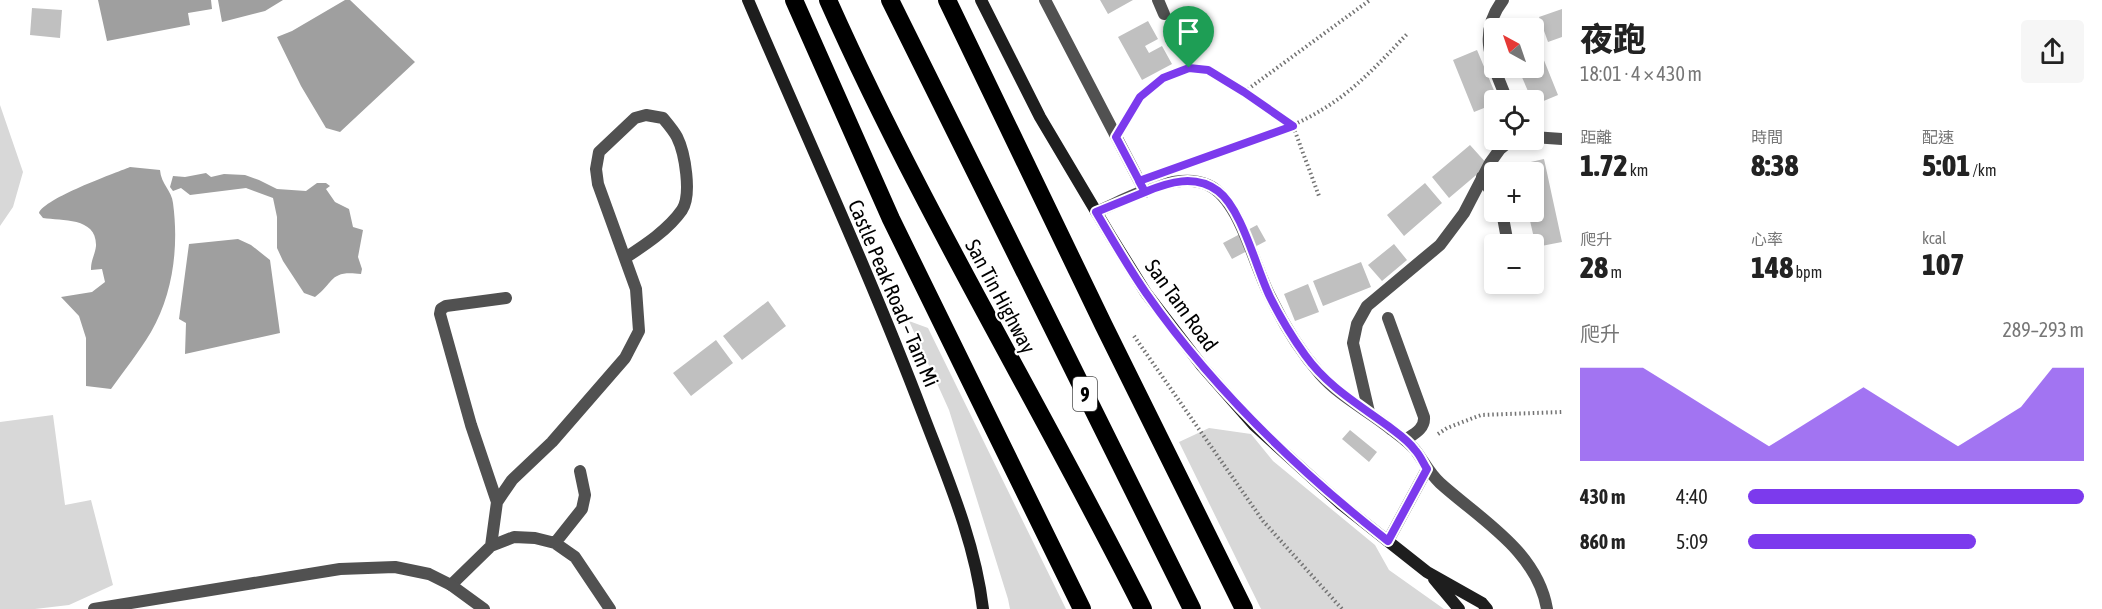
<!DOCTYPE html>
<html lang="zh-TW">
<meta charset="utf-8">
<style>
body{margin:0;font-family:"Asap Condensed","Noto Sans TC",sans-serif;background:#f6f6f6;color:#222;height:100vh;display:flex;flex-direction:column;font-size:22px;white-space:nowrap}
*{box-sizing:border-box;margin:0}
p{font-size:20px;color:#767676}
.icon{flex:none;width:33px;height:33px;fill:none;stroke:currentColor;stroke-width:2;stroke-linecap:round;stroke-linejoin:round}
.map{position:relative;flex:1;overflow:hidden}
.details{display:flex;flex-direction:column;background:#fff;width:540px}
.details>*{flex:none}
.needle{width:39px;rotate:320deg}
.buttons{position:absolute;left:1484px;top:18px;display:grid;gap:12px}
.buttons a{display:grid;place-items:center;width:60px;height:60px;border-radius:6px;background:#fff;box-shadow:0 3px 9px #0003;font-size:30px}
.pin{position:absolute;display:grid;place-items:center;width:51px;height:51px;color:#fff;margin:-62px -26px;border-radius:50% 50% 50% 0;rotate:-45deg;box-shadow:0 0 6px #0007}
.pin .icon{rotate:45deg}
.round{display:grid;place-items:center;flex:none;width:63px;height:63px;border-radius:6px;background:#f6f6f6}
.head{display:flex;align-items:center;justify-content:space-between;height:102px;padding:0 18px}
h1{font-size:33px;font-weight:800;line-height:45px}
.figures{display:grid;grid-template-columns:repeat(3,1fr);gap:9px;height:102px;padding:6px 18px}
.figures div{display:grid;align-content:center}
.figures b{font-size:30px;font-weight:800}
.figures small{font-size:16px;font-weight:400}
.figures p{font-size:16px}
.chart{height:168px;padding:12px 18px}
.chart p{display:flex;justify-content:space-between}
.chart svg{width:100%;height:108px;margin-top:6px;fill:#7c3aed;opacity:.7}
ul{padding:0 18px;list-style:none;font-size:20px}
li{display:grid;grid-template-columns:96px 72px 1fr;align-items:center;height:45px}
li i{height:15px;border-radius:8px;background:#7c3aed}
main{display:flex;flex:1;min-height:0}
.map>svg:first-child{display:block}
.green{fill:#d8d8d8}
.water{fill:#9f9f9f}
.building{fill:#c0c0c0}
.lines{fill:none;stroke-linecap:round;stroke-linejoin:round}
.path{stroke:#737373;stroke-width:4;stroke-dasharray:1.5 3;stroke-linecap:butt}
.lane{stroke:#515151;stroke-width:12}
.street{stroke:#515151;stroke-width:12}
.secondary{stroke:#1e1e1e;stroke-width:12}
.highway{stroke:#000;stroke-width:18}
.route-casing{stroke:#fff;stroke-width:12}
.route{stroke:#7c3aed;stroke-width:8}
.labels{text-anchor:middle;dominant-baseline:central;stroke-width:4.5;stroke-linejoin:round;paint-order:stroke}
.shield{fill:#fff;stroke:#4c4c4c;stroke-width:1.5}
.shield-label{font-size:20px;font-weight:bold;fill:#000}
.street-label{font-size:21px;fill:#000;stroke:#fff}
</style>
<main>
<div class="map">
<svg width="1562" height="609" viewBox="0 0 1562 609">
<rect width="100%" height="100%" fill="#fff"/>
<path class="green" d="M 0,105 L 23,172 L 13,207 L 0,226 Z
M 909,321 L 928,328 L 1066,609 L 1010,609 L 1008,599 L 949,410 Z
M 53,415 L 65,505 L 91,500 L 113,585 L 69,605 L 35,609 L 0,609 L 0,422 Z
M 1209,428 L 1251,434 L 1273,461 L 1375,545 L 1389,570 L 1444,609 L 1261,609 L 1179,442 Z"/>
<path class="water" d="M 98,0 L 211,0 L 212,9 L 188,13 L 190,25 L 107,41 Z
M 218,0 L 283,0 L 265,11 L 222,22 Z
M 345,0 L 350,0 L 415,62 L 340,132 L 326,128 L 301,86 L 277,37 L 292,31 Z
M 130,167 L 160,170 C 161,184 172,191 173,203 C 179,247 173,294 151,332 C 139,352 124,371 111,389 L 86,386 L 86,338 L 79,316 L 61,297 L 92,292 L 105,282 L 102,269 L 91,270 C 91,259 95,255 96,246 C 97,217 62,221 43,218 L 39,213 C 45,198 113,174 130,167 Z
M 206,173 L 211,177 L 224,174 L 245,175 L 259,180 L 277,189 L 306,191 L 317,183 L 326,183 L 330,186 L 326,189 L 335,202 L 349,209 L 353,227 L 363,230 L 358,257 L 362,269 L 361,274 C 329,270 335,282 315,297 L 304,293 L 283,261 L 277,248 L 277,217 L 273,198 L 246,188 L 190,195 L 181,188 L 173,191 L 170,187 L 173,176 L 185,177 Z
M 238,239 L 251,245 L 270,260 L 280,333 L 185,354 L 186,323 L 179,319 L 189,244 Z"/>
<path class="building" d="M 1100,0 L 1133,0 L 1108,14 Z
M 32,8 L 62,10 L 60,38 L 30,35 Z
M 1562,9 L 1562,37 L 1548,42 L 1539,17 Z
M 1148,21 L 1158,39 L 1145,46 L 1149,53 L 1162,46 L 1172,64 L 1142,80 L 1118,37 Z
M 1537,43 L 1558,95 L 1534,105 L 1518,68 L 1533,68 L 1533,44 Z
M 1477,50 L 1498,100 L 1494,100 L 1494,104 L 1474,112 L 1453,60 Z
M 1470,145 L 1488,165 L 1449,198 L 1432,177 Z
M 1544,159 L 1562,242 L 1536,247 L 1528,212 L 1533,212 L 1533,172 L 1520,172 L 1518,165 Z
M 1425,183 L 1442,203 L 1404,236 L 1387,215 Z
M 1257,225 L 1266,241 L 1232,259 L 1223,243 Z
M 1394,244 L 1407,260 L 1382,281 L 1368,265 Z
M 1361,262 L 1371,287 L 1323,306 L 1313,281 Z
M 1308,284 L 1319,312 L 1295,321 L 1284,294 Z
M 768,301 L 786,326 L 742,360 L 723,336 Z
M 716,340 L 733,363 L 691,396 L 673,373 Z
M 1350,430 L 1377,452 L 1369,462 L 1342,439 Z"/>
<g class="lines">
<path class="path" d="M 1170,28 L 1189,68
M 1244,92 L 1370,0
M 1126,121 L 1140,97 L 1163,78 L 1189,68 L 1208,70 L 1244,92 L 1293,126 L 1319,196
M 1188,163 C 1236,146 1288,133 1331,104 C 1360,85 1384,58 1408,33
M 1134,336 L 1263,521 L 1342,609
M 1438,434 L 1447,428 L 1481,415 L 1562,412"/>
<path class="lane" d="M 1045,0 L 1145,192
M 1158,0 L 1164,14
M 1503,0 C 1476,35 1493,64 1507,100
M 1533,137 L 1562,139
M 1482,177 L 1494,197
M 1502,212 L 1507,239 L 1506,244
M 1388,318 L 1424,417 C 1425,429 1414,434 1405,440
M 1369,412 L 1353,343 L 1357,324 L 1367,306 L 1440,245 L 1464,213 L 1490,163 L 1500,149 L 1511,140
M 497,502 L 471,425 L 440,314 L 441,309 L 446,306 L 506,298
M 555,543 L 582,509 L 585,495 L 580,471
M 491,546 L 514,537 L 535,538 L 555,543 L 575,557 L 610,609
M 451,585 L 491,546 L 497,502 L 512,480 L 552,442 L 625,358 L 639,331 L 636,289 L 598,184 L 596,169 L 599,152 L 635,118 L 646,115 L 663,118 C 668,124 674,131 677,137 C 685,153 692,195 682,210 C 668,230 645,245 625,258"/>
<path class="street" d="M 1096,212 C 1127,199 1175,170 1208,185 C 1240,199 1254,267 1271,298 C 1284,325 1300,351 1320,374 C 1340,397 1369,411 1392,430 C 1400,436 1410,443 1416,451 C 1424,462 1430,474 1440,483 C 1481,520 1537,551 1547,609
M 1388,541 L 1427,469
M 94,609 L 340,569 L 395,567 L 429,574 L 451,585 L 484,609"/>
<path class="secondary" d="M 748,0 C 807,138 870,274 923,414 C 947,477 975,541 983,609
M 981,0 L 1040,117 L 1110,235 L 1146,293 L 1202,366 L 1254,425 L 1341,504 L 1427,572 L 1482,603 L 1487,609
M 1434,579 L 1459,609"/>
<path class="highway" d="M 794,0 L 891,219 L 1082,609
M 828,0 C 921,209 1040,404 1143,609
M 890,0 L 1192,609
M 947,0 L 1104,326 L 1244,609"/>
</g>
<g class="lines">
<defs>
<path id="route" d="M 1189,68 L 1163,78 L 1140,97 L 1116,137 L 1145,192 L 1096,212 C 1112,239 1128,267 1146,293 C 1213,389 1296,469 1388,541 L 1427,469 C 1423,463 1420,455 1415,450 C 1408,440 1397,433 1388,426 C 1358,404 1327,386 1305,355 C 1292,337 1280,317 1270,297 C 1256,268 1242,209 1218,191 C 1195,174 1169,182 1145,192 L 1139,181 L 1293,126 L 1244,92 L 1208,70 L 1189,68"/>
</defs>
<use href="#route" class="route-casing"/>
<use href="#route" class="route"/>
</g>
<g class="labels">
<rect class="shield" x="1073" y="377" width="24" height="34" rx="4.5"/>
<g class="shield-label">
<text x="1085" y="394">9</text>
</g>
<g class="street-label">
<text transform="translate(894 293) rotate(67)">Castle Peak Road – Tam Mi</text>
<text transform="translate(1001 296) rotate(62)">San Tin Highway</text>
<text transform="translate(1182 305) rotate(54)">San Tam Road</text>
</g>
</g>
</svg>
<div class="buttons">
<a><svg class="needle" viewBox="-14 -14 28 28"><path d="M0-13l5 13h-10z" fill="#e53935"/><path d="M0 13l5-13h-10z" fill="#767676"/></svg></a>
<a><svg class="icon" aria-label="locate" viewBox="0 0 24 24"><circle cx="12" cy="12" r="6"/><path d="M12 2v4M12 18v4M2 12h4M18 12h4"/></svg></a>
<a>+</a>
<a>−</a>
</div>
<div class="pin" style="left:1189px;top:68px;background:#1e9e55"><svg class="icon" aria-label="arrive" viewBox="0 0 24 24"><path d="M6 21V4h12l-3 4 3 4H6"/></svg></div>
</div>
<section class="details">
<div class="head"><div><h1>夜跑</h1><p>18:01 · 4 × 430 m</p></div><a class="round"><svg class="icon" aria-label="share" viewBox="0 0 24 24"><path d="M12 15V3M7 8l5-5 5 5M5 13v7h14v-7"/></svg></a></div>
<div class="figures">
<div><p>距離</p><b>1.72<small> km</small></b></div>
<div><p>時間</p><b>8:38</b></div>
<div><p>配速</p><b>5:01<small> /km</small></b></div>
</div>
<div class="figures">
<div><p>爬升</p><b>28<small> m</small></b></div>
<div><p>心率</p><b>148<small> bpm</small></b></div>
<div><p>kcal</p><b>107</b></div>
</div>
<div class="chart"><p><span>爬升</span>289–293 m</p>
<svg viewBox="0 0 160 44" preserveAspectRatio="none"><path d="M0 44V6L10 6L20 6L30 14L40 22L50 30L60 38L70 30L80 22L90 14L100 22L110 30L120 38L130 30L140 22L150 6L160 6V44z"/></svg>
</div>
<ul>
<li><b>430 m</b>4:40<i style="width:100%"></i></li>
<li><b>860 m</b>5:09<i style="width:68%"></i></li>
</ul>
</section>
</main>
